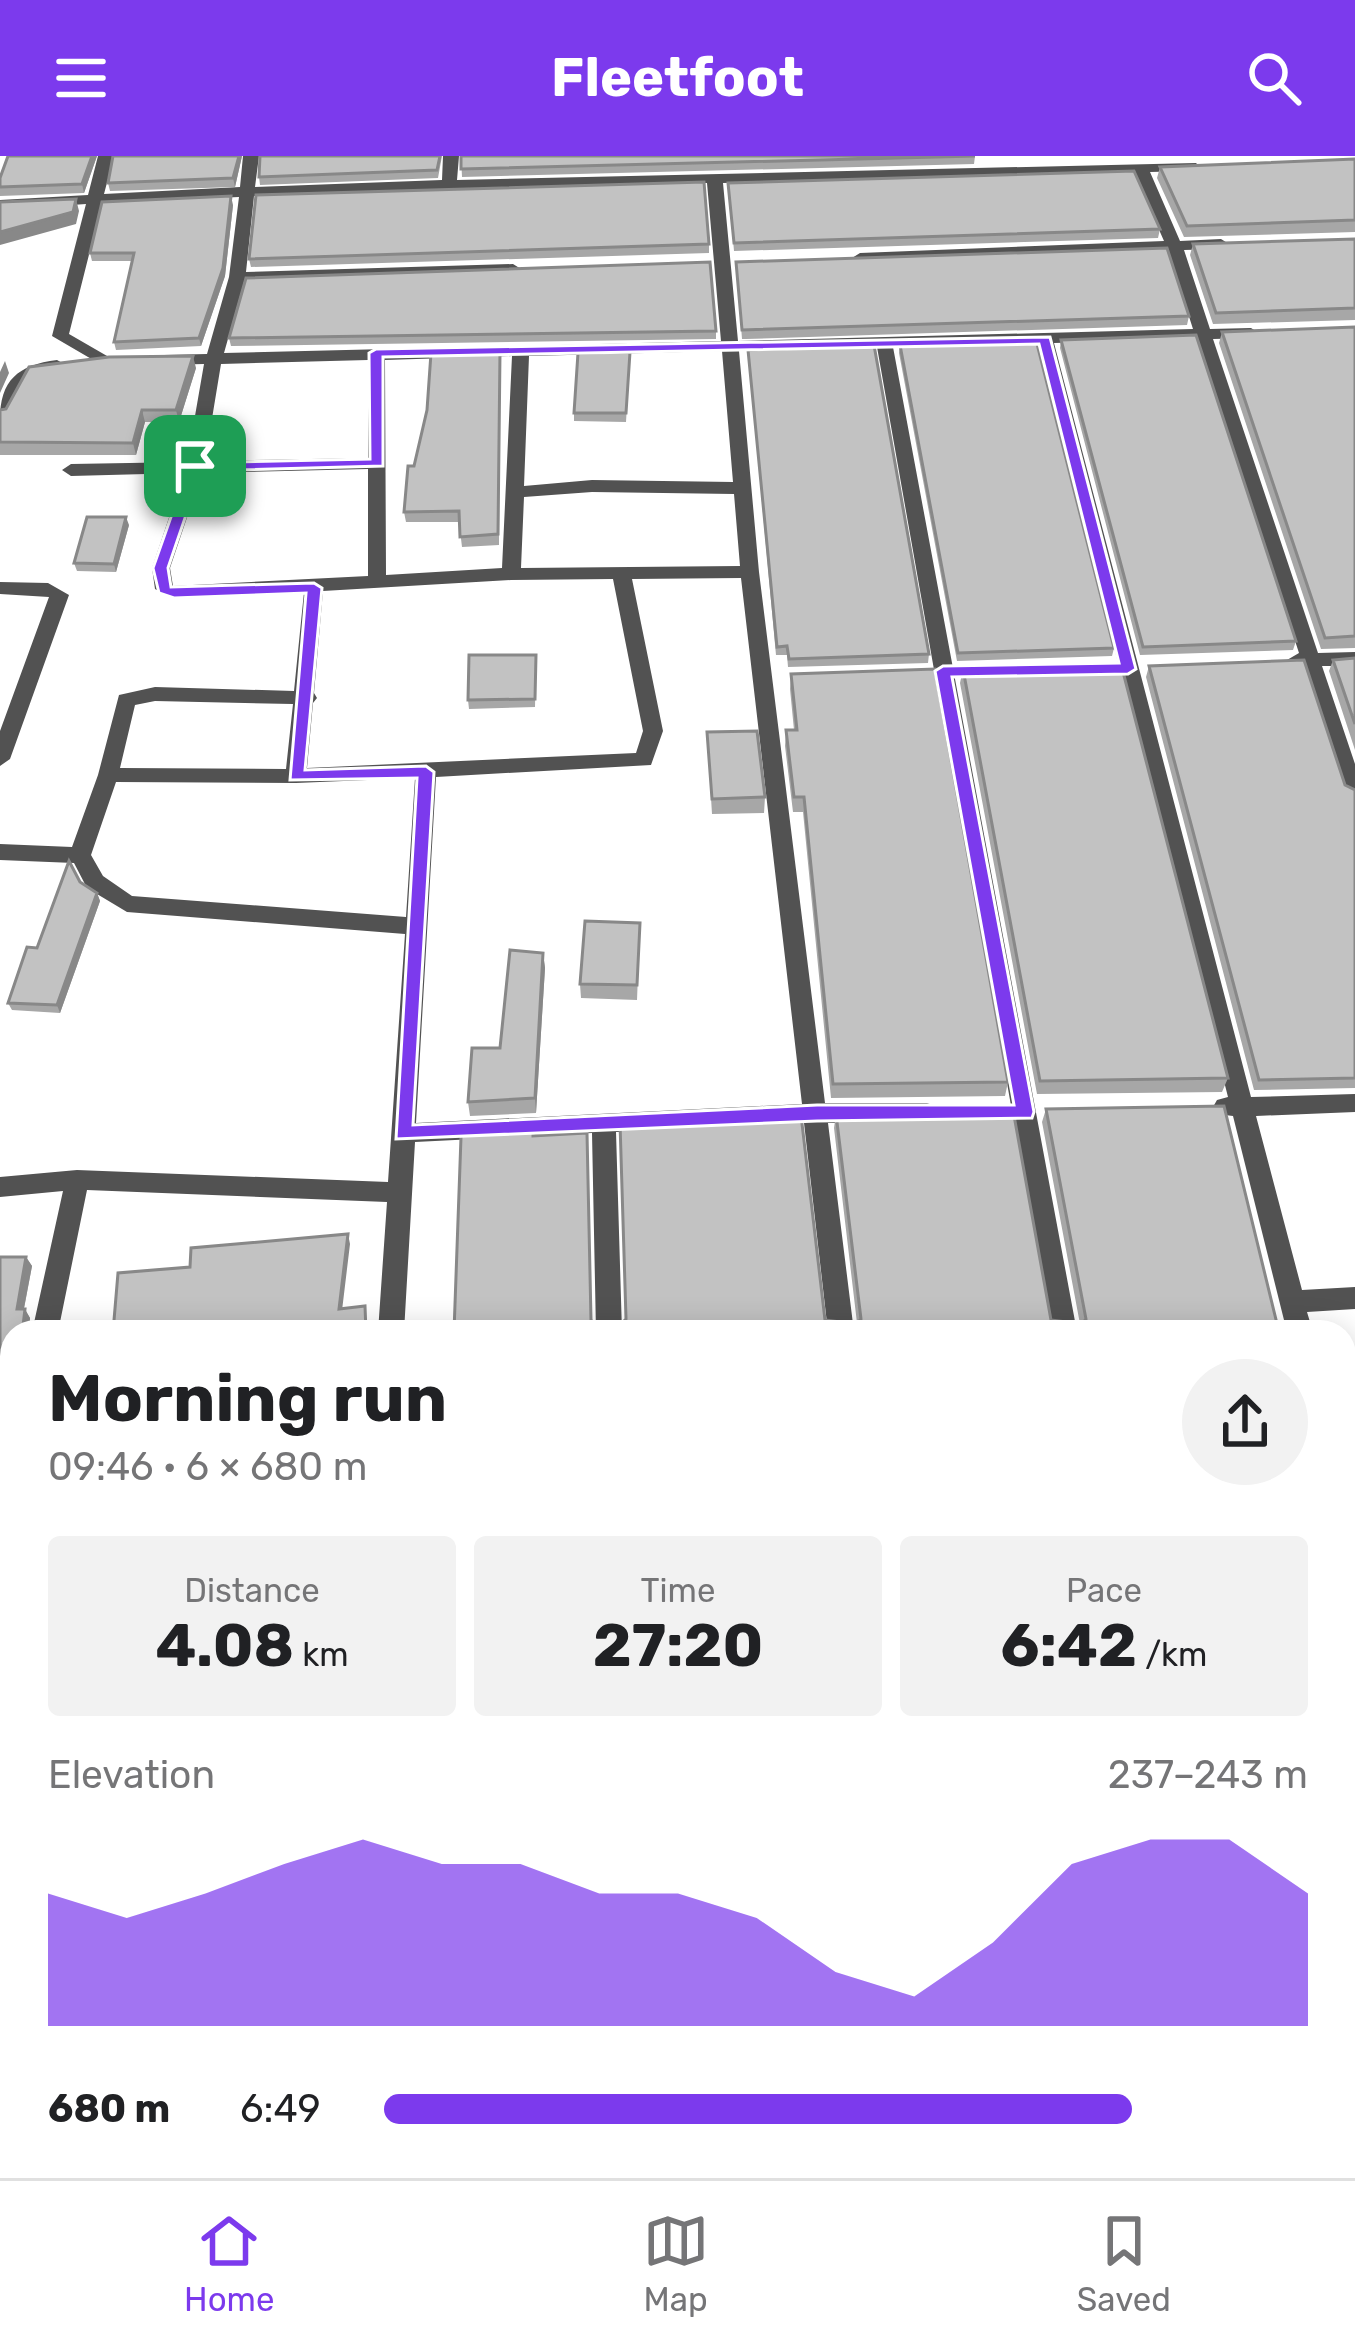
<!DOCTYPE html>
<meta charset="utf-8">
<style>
body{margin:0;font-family:Rubik,sans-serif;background:#f2f2f2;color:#202124;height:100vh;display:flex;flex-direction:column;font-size:45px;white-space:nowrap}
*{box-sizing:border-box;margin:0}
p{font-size:39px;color:#757577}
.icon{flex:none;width:66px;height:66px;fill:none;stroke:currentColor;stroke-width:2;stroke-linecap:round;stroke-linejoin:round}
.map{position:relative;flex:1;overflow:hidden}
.panel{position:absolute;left:0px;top:1164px;width:1356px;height:858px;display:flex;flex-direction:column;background:#fff;border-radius:36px 36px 0 0;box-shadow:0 6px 30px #0003}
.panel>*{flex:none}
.pin{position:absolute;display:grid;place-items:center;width:102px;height:102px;color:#fff;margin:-51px;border-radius:24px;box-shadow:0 6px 18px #0006}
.round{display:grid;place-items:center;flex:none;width:126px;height:126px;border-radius:63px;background:#f2f2f2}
.head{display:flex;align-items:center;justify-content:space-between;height:204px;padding:0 48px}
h1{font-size:66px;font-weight:700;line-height:90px}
.stats{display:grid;grid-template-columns:repeat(3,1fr);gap:18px;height:204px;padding:12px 48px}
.stats div{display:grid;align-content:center;border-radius:12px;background:#f2f2f2;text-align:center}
.stats b{font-size:60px;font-weight:700}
.stats small{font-size:33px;font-weight:400}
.stats p{font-size:33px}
.chart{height:336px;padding:24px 48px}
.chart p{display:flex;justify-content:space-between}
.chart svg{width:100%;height:216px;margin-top:12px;fill:#7c3aed;opacity:.7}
ul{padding:0 48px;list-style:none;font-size:39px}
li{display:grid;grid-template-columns:192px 144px 1fr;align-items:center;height:90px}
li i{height:30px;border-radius:15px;background:#7c3aed}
header{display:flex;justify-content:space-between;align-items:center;height:156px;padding:0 48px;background:#7c3aed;color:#fff;font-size:54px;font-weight:700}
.menu{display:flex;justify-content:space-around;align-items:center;height:168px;border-top:3px solid #e0e0e0;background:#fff;font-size:33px;color:#757577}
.menu a{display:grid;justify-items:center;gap:6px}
.menu .current{color:#7c3aed}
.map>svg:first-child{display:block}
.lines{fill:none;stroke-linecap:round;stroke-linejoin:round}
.street{fill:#525252;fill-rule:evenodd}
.wall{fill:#a7a7a7}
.shaded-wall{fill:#888}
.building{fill:#c2c2c2;stroke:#888;stroke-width:3}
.route{fill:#7c3aed;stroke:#fff;stroke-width:3;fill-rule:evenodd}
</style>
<header><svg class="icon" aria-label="menu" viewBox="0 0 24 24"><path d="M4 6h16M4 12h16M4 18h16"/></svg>Fleetfoot<svg class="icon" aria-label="search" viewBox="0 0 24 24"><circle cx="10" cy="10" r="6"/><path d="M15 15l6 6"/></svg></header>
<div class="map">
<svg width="1355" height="2022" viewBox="0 0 1355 2022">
<rect width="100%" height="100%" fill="#fff"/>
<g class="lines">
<path class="street" d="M 98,0 L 114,0 L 104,38 L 240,31 L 243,0 L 259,0 L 255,31 L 442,24 L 443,0 L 459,0 L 457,24 L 1196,7 L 1199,10 L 1191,15 L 1150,16 L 1180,85 L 1221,83 L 1229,88 L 1221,93 L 1184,94 L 1210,173 L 1251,172 L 1259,177 L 1251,182 L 1213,183 L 1318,497 L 1355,496 L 1355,510 L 1322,510 L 1355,608 L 1355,646 L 1345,639 L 1303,511 L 1290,509 L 1287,504 L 1299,497 L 1197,183 L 1054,187 L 1251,941 L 1355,938 L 1355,956 L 1256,960 L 1302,1134 L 1355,1131 L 1355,1153 L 1307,1156 L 1313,1176 L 1287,1176 L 1233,960 L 1217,958 L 1213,951 L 1217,944 L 1228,941 L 1037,187 L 893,191 L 1077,1176 L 1051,1176 L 877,191 L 739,195 L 759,416 L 825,947 L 927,947 L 935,950 L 939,957 L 935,964 L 927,967 L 828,967 L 854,1176 L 828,1176 L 804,967 L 616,976 L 622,1176 L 596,1176 L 592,977 L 415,986 L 404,1176 L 378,1176 L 387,1046 L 87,1034 L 58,1176 L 32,1176 L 63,1035 L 0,1041 L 0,1021 L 77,1014 L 388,1026 L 405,778 L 127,756 L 87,732 L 74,707 L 0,704 L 0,688 L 72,691 L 98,619 L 119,539 L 155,531 L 294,535 L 304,436 L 174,443 L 155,433 L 152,412 L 184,317 L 71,320 L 62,314 L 71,308 L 187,306 L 204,208 L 164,209 L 156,204 L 164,199 L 207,198 L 229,121 L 239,41 L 102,47 L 69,178 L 114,204 L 100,208 L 52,180 L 86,48 L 0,54 L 0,44 L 88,39 ZM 1134,17 L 1164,85 L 860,97 L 852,102 L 860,107 L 1168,95 L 1193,173 L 738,185 L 723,27 ZM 707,27 L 721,185 L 224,197 L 244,126 L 513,118 L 521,113 L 513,108 L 246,116 L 254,40 ZM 722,195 L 733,326 L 592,324 L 524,330 L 529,200 ZM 512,200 L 502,412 L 386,419 L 385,204 ZM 368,204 L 368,302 L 205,305 L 221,208 ZM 368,313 L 368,420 L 173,430 L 170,412 L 202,317 ZM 592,336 L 734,338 L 740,410 L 521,412 L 524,341 ZM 741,422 L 802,948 L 416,967 L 436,621 L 651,609 L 663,575 L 632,423 ZM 613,423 L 643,575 L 636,597 L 307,612 L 313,547 L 317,542 L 314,537 L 323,435 L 511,424 ZM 155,545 L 293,548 L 286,613 L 120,612 L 135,549 ZM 415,622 L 406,761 L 132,740 L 103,720 L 91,699 L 116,626 L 296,627 Z
M 57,204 L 66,209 L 63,213 L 33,222 L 6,263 L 0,264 C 0,224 18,209 57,204 Z
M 0,426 L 48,427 L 69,439 L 10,603 L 0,610 L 0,575 L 49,441 L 0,438 Z
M 1344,1320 L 1355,1327 L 1355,1384 L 1344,1377 Z
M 12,1704 L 12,1734 L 0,1735 L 0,1705 Z
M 1355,1907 L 1355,1939 L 1344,1942 L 1344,1910 Z
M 344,2010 L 376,2010 L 376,2022 L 344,2022 Z
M 613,2010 L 645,2010 L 646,2022 L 614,2022 Z
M 917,2010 L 949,2010 L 950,2022 L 918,2022 Z
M 1098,2010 L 1145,2010 L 1140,2022 L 1093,2022 Z"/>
</g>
<path class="wall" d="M 8,0 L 97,0 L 84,37 L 0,40 L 0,22 Z
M 113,0 L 242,0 L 235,31 L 110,35 L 108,27 Z
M 442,0 L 438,22 L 260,29 L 259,21 Z
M 461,0 L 975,0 L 974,8 L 462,21 Z
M 1355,3 L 1355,76 L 1184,81 L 1157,22 L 1160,11 Z
M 728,27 L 1160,73 L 1158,82 L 734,95 Z
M 233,49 L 225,120 L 201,190 L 116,194 L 114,186 L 133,105 L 92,105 L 90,97 Z
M 1355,83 L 1355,164 L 1213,168 L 1190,99 L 1193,88 Z
M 709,88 L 709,97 L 251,111 L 249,103 Z
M 736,106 L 1189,160 L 1187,169 L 746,183 L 742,183 Z
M 1355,171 L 1355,492 L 1321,493 L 1219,187 L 1222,176 Z
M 716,175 L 716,183 L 231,190 L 229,182 Z
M 1061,184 L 1296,485 L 1293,494 L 1140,499 L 1060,192 Z
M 900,189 L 1114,492 L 1112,500 L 957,505 L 899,197 Z
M 748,194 L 929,498 L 928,507 L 788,511 L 787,499 L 776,499 Z
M 500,196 L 499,389 L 462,391 L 459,366 L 406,366 L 404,356 L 414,310 Z
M 630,196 L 626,266 L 574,265 L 574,257 Z
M 196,212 L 179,266 L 145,266 L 136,299 L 0,299 L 0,254 Z
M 129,369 L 116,416 L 77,415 L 74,407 Z
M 536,499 L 535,551 L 469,553 L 468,544 Z
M 1355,502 L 1355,594 L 1329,515 L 1333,504 Z
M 1149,510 L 1355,634 L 1355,932 L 1254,934 L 1146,521 Z
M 963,513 L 1228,922 L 1222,936 L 1037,938 L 960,527 Z
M 791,518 L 1008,926 L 1005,940 L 831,942 L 803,656 L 793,656 L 785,590 L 786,574 L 794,574 L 790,533 Z
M 707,576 L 765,641 L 764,657 L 712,658 Z
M 80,726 L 97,737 L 100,745 L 60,857 L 12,854 L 8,847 L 37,792 Z
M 640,767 L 637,844 L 581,842 L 580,828 Z
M 543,797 L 545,812 L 536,957 L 470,960 L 468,946 L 500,892 Z
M 1046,953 L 1279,1176 L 454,1176 L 534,980 L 591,1164 L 595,1168 L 825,1164 L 856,1168 L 857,1167 L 834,972 L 836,958 L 1051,1164 L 1080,1168 L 1042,966 Z
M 0,1101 L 26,1101 L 32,1110 L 24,1153 L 30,1162 L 29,1171 L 12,1176 L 12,1567 L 0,1568 Z
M 1344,1441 L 1355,1486 L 1355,1746 L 1344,1746 Z
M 894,2019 L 891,2022 L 646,2022 Z"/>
<path class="shaded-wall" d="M 92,0 L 97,0 L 84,37 L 82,28 Z
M 239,0 L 242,0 L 235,31 L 233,22 Z
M 231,40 L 233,49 L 225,120 L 201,190 L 199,182 Z
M 76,43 L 79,55 L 76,68 L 0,89 L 0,76 Z
M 193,200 L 196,212 L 179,266 L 176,254 Z
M 5,205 L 9,217 L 0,237 L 0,216 Z
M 142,254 L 145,266 L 136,299 L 133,287 Z
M 126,361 L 129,369 L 116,416 L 114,408 Z
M 97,737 L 100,745 L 60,857 L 57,849 Z
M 543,797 L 545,812 L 536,957 L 535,942 Z
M 348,1078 L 350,1088 L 341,1163 L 339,1153 Z
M 26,1101 L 32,1110 L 22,1162 L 17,1153 Z
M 25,1153 L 30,1162 L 29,1176 L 23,1170 Z
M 12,1848 L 12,1856 L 0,1860 L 0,1851 Z"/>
<path class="building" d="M 8,0 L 92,0 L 82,28 L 0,31 L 0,22 Z
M 113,0 L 239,0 L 233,22 L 108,27 Z
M 260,0 L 440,0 L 437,14 L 259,21 Z
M 461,0 L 975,0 L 461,13 Z
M 1355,3 L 1355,64 L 1187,70 L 1160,11 Z
M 1134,15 L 1160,73 L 734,87 L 728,27 Z
M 704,26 L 709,88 L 249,103 L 256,39 Z
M 231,40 L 223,112 L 199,182 L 114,186 L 134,97 L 90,97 L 102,46 Z
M 76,43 L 73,56 L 0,76 L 0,46 Z
M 1355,83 L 1355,152 L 1216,157 L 1193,88 Z
M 1167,92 L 1189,160 L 742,174 L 736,106 Z
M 710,106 L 716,175 L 229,182 L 246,122 Z
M 1355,171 L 1355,480 L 1325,482 L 1222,176 Z
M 1196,179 L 1296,485 L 1143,491 L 1061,184 Z
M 1036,184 L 1114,492 L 958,497 L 900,189 Z
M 874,189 L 929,498 L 789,503 L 787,490 L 777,491 L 748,194 Z
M 500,196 L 498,378 L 460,381 L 459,355 L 404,356 L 408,310 L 414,310 L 427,254 L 431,197 Z
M 630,196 L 626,257 L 574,257 L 578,197 Z
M 193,200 L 176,254 L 142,254 L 133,287 L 0,286 L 0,254 L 6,253 L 29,211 L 109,201 Z
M 87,361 L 126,361 L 114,408 L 74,407 Z
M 469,499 L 536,499 L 535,543 L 468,544 Z
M 1355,502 L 1355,568 L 1333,504 Z
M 1304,504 L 1345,629 L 1355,634 L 1355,922 L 1259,924 L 1149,510 Z
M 1121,508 L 1228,922 L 1040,925 L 963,513 Z
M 935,513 L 1008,926 L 833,928 L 804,641 L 794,641 L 786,574 L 797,574 L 791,518 Z
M 757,575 L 765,641 L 712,643 L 707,576 Z
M 69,705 L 80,726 L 97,737 L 57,849 L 8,847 L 27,791 L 37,792 Z
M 585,765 L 640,767 L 637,829 L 580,828 Z
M 510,794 L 543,797 L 535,942 L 468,946 L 472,892 L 500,892 Z
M 1224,950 L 1279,1176 L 454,1176 L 461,981 L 466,974 L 533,971 L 533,980 L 587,977 L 591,1164 L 595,1168 L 621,1168 L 626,1163 L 620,967 L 801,959 L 825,1164 L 856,1168 L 861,1163 L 836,958 L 1013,954 L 1051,1164 L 1082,1168 L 1086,1163 L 1046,953 Z
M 348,1078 L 339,1153 L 365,1150 L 366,1176 L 113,1176 L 118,1117 L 190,1111 L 191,1092 Z
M 0,1101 L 26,1101 L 17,1153 L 25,1153 L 23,1170 L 31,1171 L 30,1176 L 12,1176 L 12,1559 L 0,1560 Z
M 1344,1441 L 1355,1486 L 1355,1739 L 1344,1740 Z
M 12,1737 L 12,1848 L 0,1851 L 0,1740 Z
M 424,2010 L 608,2010 L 610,2022 L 618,2022 L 423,2022 Z
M 648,2010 L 893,2010 L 894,2019 L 807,2022 L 646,2022 Z"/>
<path class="route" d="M 1050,181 L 1136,513 L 1128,518 L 952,521 L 1034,956 L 1032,962 L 817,965 L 396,983 L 417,622 L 290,624 L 306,437 L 174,442 L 159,437 L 153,412 L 190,307 L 370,303 L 369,197 L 376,193 ZM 1039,188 L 1119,507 L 943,510 L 935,515 L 1014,949 L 817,949 L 413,969 L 434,616 L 426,610 L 305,614 L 322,432 L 314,427 L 171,431 L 168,412 L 201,315 L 383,310 L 383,201 Z"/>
</svg>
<div class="pin" style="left:195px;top:310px;background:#1e9e55"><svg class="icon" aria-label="arrive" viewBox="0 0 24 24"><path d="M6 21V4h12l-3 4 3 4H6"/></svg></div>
<section class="panel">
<div class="head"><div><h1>Morning run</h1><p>09:46 · 6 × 680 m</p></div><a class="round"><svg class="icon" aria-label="share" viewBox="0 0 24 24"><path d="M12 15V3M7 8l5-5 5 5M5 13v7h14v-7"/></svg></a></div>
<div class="stats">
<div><p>Distance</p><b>4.08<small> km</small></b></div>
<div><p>Time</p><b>27:20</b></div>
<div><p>Pace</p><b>6:42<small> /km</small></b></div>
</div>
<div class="chart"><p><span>Elevation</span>237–243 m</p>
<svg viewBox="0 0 160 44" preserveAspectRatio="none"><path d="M0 44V17L10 22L20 17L30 11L40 6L50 11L60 11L70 17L80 17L90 22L100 33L110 38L120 27L130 11L140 6L150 6L160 17V44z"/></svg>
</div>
<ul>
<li><b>680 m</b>6:49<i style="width:81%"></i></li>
</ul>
</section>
</div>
<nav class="menu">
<a class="current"><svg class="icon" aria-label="home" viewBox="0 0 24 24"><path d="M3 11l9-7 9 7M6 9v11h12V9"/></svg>Home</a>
<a><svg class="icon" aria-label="map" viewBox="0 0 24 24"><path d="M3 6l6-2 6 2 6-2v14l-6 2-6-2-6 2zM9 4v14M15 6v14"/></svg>Map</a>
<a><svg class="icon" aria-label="saved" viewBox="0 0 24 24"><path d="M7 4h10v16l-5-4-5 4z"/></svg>Saved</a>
</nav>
